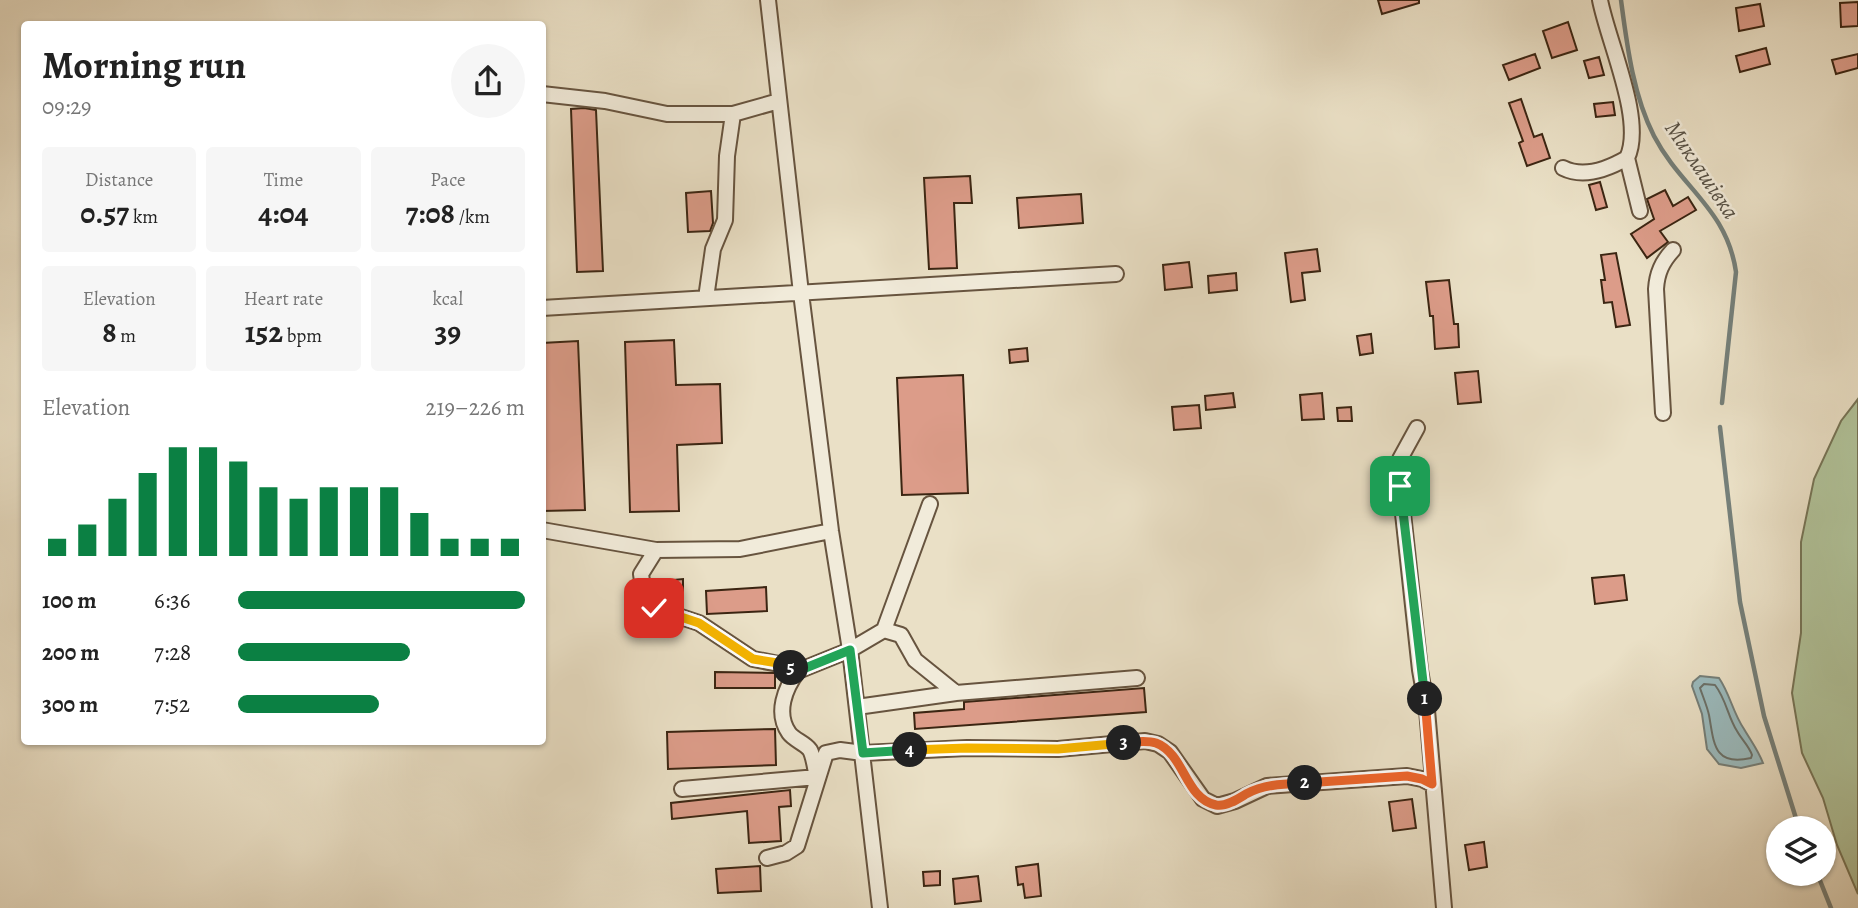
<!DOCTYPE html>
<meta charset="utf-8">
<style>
body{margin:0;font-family:Alegreya,serif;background:#f6f6f6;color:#222;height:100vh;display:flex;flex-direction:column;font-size:26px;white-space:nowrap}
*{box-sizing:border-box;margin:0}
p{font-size:23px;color:#767676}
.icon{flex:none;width:38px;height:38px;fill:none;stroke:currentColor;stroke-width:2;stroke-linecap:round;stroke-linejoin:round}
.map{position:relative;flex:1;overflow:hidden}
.drawer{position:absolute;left:21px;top:21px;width:525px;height:724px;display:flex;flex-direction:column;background:#fff;border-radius:7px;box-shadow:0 2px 5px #0004}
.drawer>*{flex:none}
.controls{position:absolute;left:1766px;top:816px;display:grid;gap:14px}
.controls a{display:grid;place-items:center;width:70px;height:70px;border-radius:50%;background:#fff;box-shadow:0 2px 5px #0004;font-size:35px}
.pin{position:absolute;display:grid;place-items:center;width:60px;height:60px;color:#fff;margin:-30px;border-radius:14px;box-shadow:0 4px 10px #0006}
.km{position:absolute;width:35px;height:35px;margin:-18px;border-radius:50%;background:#222;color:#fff;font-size:19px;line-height:35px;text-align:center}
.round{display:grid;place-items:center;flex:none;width:74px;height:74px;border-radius:37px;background:#f6f6f6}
.headline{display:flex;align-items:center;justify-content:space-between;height:119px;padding:0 21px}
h1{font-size:38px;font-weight:600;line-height:52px}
.figures{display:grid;grid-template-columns:repeat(3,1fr);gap:10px;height:119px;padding:7px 21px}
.figures div{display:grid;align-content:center;border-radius:7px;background:#f6f6f6;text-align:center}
.figures b{font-size:30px;font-weight:600}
.figures small{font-size:19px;font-weight:400}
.figures p{font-size:19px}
.chart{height:196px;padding:14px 21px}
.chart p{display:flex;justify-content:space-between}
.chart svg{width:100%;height:126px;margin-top:7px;stroke:#0b8043;stroke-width:6}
ul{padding:0 21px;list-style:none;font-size:23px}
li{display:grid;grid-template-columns:112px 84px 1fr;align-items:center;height:52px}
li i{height:18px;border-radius:9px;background:#0b8043}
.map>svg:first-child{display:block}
.green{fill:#b1c39a;stroke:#767456;stroke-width:2}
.water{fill:#9bbbbe;stroke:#757f79;stroke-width:2}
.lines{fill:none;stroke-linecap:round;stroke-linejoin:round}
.shore{stroke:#6b7068;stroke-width:2}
.stream{stroke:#757f79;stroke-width:4.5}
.building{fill:#dc9c89;stroke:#3b2512;stroke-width:2}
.minor-casing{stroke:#67543f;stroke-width:18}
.minor{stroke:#f1ebda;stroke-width:14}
.split-1-casing{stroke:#fff;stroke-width:14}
.split-2-casing{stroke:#fff;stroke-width:14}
.split-3-casing{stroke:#fff;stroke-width:14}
.split-4-casing{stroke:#fff;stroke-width:14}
.split-5-casing{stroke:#fff;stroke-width:14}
.split-6-casing{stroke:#fff;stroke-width:14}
.split-1{stroke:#22a559;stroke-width:9}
.split-2{stroke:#f0652b;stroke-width:9}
.split-3{stroke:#f0652b;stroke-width:9}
.split-4{stroke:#f5b400;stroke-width:9}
.split-5{stroke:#22a559;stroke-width:9}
.split-6{stroke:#f5b400;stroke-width:9}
.labels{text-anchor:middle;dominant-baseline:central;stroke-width:5;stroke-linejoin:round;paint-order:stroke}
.water-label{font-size:23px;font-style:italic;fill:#585246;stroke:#f1ebda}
</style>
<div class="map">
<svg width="1858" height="908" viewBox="0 0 1858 908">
<rect width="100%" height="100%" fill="#eae0c6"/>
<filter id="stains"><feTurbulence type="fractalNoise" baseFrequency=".00286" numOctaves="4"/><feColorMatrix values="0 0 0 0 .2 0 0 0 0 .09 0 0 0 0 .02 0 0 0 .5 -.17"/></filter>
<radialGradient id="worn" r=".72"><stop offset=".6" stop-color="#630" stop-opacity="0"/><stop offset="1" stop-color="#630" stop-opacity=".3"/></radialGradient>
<path class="green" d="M 1858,399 L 1858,894 L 1837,845 L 1823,798 L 1802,753 L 1792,693 L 1801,633 L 1801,542 L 1814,479 L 1841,421 Z"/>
<path class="water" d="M 1700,676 L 1719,678 C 1730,694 1733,713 1744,729 C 1751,741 1758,750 1763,763 L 1741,768 L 1719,764 L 1707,749 L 1702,714 L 1692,686 L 1693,682 Z"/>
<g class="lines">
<path class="shore" d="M 1704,684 L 1715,685 C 1726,699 1728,717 1737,731 C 1742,740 1749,746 1752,755 L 1751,758 C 1713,767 1714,742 1709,715 C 1707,706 1703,697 1700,688 Z"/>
<path class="stream" d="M 1621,0 C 1627,45 1633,95 1654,136 C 1681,188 1727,209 1736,272 L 1722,403
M 1720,427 L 1740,602 L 1764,716 L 1799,828
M 1817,873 L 1831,908"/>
</g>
<path class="building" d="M 1378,0 L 1419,0 L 1419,3 L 1382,14 Z
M 1858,2 L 1858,26 L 1841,27 L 1840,3 Z
M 1760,4 L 1764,26 L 1739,31 L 1736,8 Z
M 1568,22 L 1577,50 L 1552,58 L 1543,31 Z
M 1766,48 L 1770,64 L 1740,72 L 1736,56 Z
M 1535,54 L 1540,68 L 1509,80 L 1503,65 Z
M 1858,54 L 1858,68 L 1836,74 L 1832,60 Z
M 1599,57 L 1604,75 L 1589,78 L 1584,61 Z
M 1521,99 L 1534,137 L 1542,134 L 1550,158 L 1527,166 L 1519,143 L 1523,141 L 1509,103 Z
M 1613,102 L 1615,115 L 1596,117 L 1594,104 Z
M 584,108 L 596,110 L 603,271 L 577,272 L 571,109 Z
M 970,176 L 972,203 L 954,203 L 957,268 L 929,269 L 924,178 Z
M 1600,182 L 1607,207 L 1596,210 L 1589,185 Z
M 1665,190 L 1673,206 L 1688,197 L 1696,210 L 1660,231 L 1668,242 L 1647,258 L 1631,234 L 1654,219 L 1647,199 Z
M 711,191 L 713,223 L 710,231 L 688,232 L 686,193 Z
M 1081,194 L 1083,223 L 1019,228 L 1017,198 Z
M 1317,249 L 1320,271 L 1302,273 L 1305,300 L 1291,302 L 1285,253 Z
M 1616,253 L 1630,325 L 1616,327 L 1612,302 L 1604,303 L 1601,280 L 1605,280 L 1601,255 Z
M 1189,262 L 1192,287 L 1165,290 L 1163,265 Z
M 1236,273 L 1237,290 L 1209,293 L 1208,276 Z
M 1449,280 L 1454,324 L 1458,324 L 1459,347 L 1435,349 L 1433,316 L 1430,316 L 1426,282 Z
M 1371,334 L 1373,353 L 1360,355 L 1357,336 Z
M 674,340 L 676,385 L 720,384 L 722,443 L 677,445 L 679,511 L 630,512 L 625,342 Z
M 578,341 L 585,510 L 542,511 L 542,343 Z
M 1027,348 L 1028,361 L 1010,363 L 1009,350 Z
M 1478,371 L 1481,402 L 1458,404 L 1455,373 Z
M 963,375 L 968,493 L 902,495 L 897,378 Z
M 1233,393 L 1235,407 L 1206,410 L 1205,396 Z
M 1322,393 L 1324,419 L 1302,420 L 1300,395 Z
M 1199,405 L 1201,428 L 1174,430 L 1172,407 Z
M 1351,407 L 1352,421 L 1338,421 L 1337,408 Z
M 1624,575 L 1627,600 L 1595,604 L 1592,578 Z
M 683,579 L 683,593 L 663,594 L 663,581 Z
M 766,587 L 767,611 L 707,614 L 706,591 Z
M 715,672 L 775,673 L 775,688 L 715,688 Z
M 1144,688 L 1146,712 L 915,729 L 914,713 L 964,709 L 964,702 Z
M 775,729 L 776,765 L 668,769 L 667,732 Z
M 790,790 L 791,806 L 779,807 L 781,841 L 749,843 L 747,811 L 672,819 L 671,803 Z
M 1412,799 L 1416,828 L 1393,831 L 1389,802 Z
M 1484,842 L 1487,867 L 1469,870 L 1465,845 Z
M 1038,864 L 1041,896 L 1025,898 L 1023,884 L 1018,885 L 1016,867 Z
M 760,866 L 761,891 L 718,893 L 716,869 Z
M 940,871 L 940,885 L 924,886 L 923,872 Z
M 978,876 L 981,901 L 955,904 L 953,879 Z"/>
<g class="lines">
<defs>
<path id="minor" d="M 768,0 L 801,293 L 831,531 L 850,650 L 880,908
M 1600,0 C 1608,42 1645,121 1627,158
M 542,94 L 605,101 L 667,114 L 733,114 L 779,101
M 1627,158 L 1640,211
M 1563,168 C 1583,178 1608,169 1627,158
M 706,298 L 713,249 L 725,220 L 727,156 L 733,114
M 542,308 L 1116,274
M 1663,413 L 1656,289 C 1657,273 1662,262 1673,250
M 1417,428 L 1400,459 L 1400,486 L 1420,670 L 1427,710 L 1444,908
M 542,530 L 656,550
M 831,531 L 740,549 L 656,550 L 641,574 L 644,595 L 654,608 L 699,623 L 753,659 L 784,665 L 798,671 L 850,650 L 884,630 L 930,504
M 884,630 L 901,635 L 915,660 L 956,693
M 857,707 L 956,693 L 1137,678
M 682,789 L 817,777 C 815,770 814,757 810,750 C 805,743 794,740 789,733 C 775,713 785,688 798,671
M 767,858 L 786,853 L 797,846 L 826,753 L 840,750 L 863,753 L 967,748 L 1058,749 L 1145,741 L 1158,744 L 1170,752 L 1203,799 L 1217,806 L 1235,801 L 1267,786 L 1407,776 L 1422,779 L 1432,784"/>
</defs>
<use href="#minor" class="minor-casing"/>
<use href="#minor" class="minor"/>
</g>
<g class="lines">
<defs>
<path id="split-1" d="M 1400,486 L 1425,699"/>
<path id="split-2" d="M 1305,783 L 1407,776 L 1422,779 L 1432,784 L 1425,699"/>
<path id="split-3" d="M 1124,743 C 1134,742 1146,740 1156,743 C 1185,754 1185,799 1216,805 C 1226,807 1238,799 1246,794 C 1265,784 1284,784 1305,783"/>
<path id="split-4" d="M 910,750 L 967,748 L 1058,749 L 1124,743"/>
<path id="split-5" d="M 791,668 L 798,671 L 850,650 L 863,753 L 910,750"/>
<path id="split-6" d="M 654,608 L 699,623 L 753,659 L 784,664 L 791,668"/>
</defs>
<use href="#split-1" class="split-1-casing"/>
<use href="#split-2" class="split-2-casing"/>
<use href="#split-3" class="split-3-casing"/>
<use href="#split-4" class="split-4-casing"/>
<use href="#split-5" class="split-5-casing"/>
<use href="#split-6" class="split-6-casing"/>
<use href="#split-1" class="split-1"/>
<use href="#split-2" class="split-2"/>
<use href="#split-3" class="split-3"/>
<use href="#split-4" class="split-4"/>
<use href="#split-5" class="split-5"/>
<use href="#split-6" class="split-6"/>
</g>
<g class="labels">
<g class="water-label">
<text transform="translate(1702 170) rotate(56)">Миклашівка</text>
</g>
</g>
<rect width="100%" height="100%" filter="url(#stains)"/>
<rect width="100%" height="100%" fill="url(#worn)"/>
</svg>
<div class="controls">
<a><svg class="icon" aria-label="layers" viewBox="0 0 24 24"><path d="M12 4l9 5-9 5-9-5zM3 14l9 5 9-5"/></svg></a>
</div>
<div class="pin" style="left:1400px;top:486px;background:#1e9e55"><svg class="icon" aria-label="arrive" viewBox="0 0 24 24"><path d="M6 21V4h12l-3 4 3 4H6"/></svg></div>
<div class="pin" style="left:654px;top:608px;background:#d93025"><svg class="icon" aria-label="check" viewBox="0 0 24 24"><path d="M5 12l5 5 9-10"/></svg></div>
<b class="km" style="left:1425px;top:699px">1</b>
<b class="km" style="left:1305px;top:783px">2</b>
<b class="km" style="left:1124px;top:743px">3</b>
<b class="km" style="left:910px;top:750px">4</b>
<b class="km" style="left:791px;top:668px">5</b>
<section class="drawer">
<div class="headline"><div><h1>Morning run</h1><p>09:29</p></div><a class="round"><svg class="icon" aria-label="share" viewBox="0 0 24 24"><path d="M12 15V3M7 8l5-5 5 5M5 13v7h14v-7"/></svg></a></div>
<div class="figures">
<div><p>Distance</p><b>0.57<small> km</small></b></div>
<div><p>Time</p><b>4:04</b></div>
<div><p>Pace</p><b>7:08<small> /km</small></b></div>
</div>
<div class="figures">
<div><p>Elevation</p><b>8<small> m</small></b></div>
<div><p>Heart rate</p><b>152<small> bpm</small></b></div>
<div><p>kcal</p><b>39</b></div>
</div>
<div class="chart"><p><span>Elevation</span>219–226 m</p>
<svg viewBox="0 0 160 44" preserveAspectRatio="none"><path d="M5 44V38M15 44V33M25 44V24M35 44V15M45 44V6M55 44V6M65 44V11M75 44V20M85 44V24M95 44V20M105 44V20M115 44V20M125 44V29M135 44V38M145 44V38M155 44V38"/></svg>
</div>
<ul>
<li><b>100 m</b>6:36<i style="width:100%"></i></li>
<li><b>200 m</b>7:28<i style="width:60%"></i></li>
<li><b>300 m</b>7:52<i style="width:49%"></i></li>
</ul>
</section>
</div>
